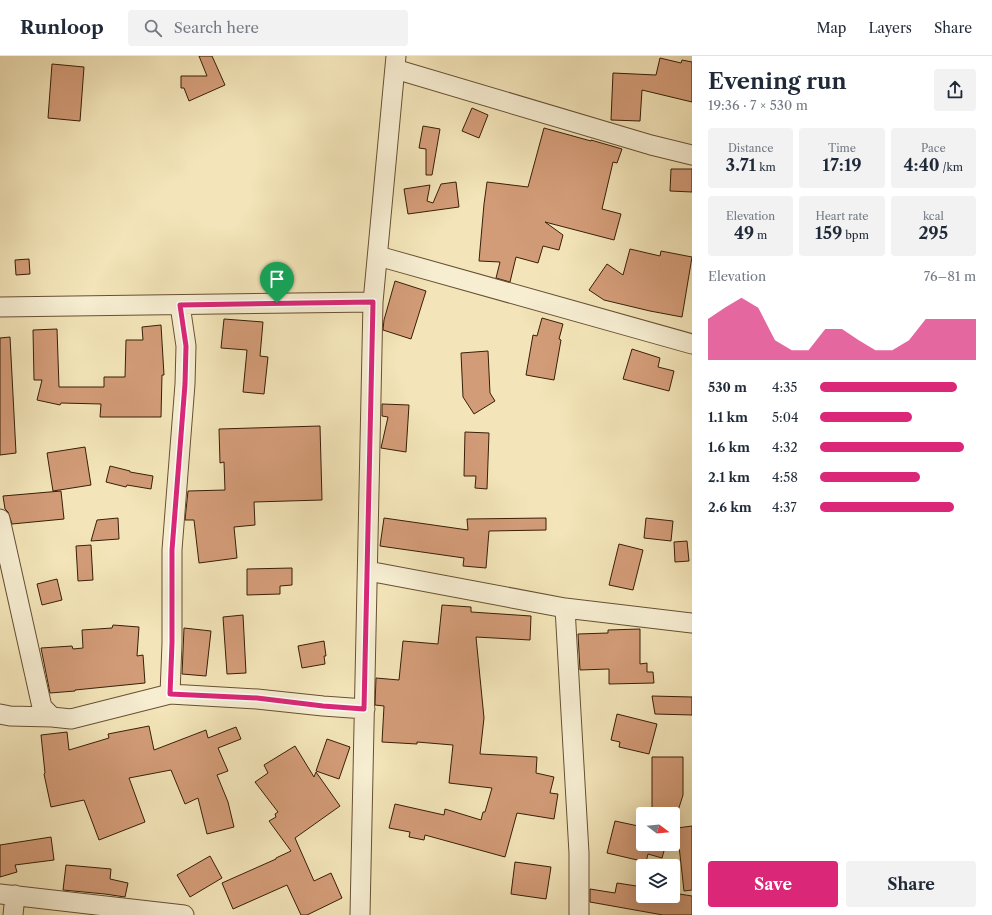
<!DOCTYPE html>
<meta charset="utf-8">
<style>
body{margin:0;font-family:"Libre Caslon Text",serif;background:#f2f2f3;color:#1f2937;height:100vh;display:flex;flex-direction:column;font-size:15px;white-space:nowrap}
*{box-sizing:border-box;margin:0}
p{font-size:13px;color:#747a83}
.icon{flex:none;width:22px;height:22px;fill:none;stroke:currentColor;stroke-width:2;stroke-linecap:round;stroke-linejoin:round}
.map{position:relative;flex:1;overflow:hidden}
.side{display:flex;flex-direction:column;background:#fff;width:300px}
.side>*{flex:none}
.needle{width:26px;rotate:106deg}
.controls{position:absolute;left:636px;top:751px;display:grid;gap:8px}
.controls a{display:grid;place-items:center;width:44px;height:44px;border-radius:4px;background:#fff;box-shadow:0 4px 16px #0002;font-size:20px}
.pin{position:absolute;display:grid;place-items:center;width:34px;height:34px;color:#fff;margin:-41px -17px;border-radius:50% 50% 50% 0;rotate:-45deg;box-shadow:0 0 4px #0007}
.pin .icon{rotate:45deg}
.round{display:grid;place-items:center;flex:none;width:42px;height:42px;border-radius:4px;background:#f2f2f3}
.headline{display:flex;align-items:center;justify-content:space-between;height:68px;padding:0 16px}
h1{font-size:22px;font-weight:800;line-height:30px}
.figures{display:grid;grid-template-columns:repeat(3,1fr);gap:6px;height:68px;padding:4px 16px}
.figures div{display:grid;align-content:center;border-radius:4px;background:#f2f2f3;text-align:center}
.figures b{font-size:17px;font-weight:800}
.figures small{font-size:11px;font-weight:400}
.figures p{font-size:11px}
.chart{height:112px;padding:8px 16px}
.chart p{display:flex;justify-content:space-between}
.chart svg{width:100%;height:72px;margin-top:4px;fill:#db2777;opacity:.7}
.button{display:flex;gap:8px;margin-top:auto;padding:8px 16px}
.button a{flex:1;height:46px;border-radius:4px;background:#db2777;color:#fff;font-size:16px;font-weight:800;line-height:46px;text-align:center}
.button a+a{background:#f2f2f3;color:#1f2937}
ul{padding:0 16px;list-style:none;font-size:13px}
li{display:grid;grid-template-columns:64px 48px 1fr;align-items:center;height:30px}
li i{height:10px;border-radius:5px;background:#db2777}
header{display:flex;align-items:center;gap:24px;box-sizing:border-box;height:56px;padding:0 20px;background:#fff;border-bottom:1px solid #e0e1e3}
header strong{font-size:19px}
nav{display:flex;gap:22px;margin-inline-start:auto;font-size:14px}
.search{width:280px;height:36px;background:#f2f2f3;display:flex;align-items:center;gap:10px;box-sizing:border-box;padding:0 14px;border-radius:4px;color:#747a83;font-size:15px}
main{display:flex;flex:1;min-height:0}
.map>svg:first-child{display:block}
.building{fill:#d39c78;stroke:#381e07}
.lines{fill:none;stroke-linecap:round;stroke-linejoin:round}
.minor-casing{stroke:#675034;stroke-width:21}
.minor{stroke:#f7eed2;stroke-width:19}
.route-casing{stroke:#fff;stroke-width:8}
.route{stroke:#db2777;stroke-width:5}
</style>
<header>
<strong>Runloop</strong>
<div class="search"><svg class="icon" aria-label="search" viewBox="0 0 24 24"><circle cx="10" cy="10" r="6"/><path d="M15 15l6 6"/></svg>Search here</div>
<nav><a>Map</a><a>Layers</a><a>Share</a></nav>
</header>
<main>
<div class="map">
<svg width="692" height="859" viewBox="0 0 692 859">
<rect width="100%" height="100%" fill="#f3e5b9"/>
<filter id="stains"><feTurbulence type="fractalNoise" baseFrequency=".005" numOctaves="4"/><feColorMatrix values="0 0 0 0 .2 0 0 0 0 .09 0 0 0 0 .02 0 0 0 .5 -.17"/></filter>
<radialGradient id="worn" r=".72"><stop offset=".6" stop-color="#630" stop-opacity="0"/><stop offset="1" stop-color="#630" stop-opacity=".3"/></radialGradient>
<path class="building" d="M 199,0 L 212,0 L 225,29 L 189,45 L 184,32 L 181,32 L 181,20 L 207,20 Z
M 660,2 L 681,7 L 682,4 L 692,6 L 692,46 L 642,34 L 640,65 L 611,64 L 613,17 L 656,19 Z
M 52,8 L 84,11 L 80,65 L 48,62 Z
M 472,52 L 488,59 L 479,82 L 462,75 Z
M 423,70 L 440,73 L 432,119 L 426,119 L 426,93 L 419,92 Z
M 544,72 L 591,85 L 591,84 L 622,93 L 617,107 L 613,106 L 602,153 L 621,158 L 614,184 L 545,166 L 563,179 L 559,194 L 543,190 L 538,207 L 516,201 L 510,226 L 496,222 L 500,206 L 479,205 L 484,148 L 487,126 L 528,131 Z
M 671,113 L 692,113 L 692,136 L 670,135 Z
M 456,126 L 459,151 L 408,158 L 404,133 L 430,129 L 427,145 L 433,147 L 441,128 Z
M 630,193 L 660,200 L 661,195 L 692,201 L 682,261 L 650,255 L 604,244 L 589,234 L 607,208 L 623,219 Z
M 29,203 L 30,218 L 16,219 L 15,204 Z
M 395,225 L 426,235 L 411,283 L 383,274 L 384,264 Z
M 542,262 L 563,268 L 559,283 L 561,284 L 554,324 L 526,319 L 533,279 L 537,280 Z
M 224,263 L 263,266 L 260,300 L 268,301 L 264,338 L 243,336 L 247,294 L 221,292 Z
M 161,269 L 164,319 L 162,319 L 161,361 L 100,361 L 101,348 L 61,347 L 60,349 L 37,344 L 42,324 L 34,324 L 33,274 L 57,273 L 59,331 L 104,331 L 104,321 L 125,321 L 126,284 L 143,284 L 142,271 Z
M 10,281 L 16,397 L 0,399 L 0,282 Z
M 632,293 L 660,302 L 658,311 L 674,315 L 669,335 L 623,323 Z
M 488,295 L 490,337 L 495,345 L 474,358 L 463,341 L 461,297 Z
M 382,348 L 409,349 L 406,396 L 381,392 L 388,361 L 382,360 Z
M 320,370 L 322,444 L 254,446 L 255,469 L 234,471 L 237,502 L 199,507 L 194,464 L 185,464 L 188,435 L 225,434 L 224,406 L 220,407 L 219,373 Z
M 465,376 L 489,377 L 487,433 L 475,432 L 476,420 L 464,420 Z
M 85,391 L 91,429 L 53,435 L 47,397 Z
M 110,410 L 130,415 L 130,416 L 153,420 L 151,433 L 127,429 L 126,431 L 106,426 Z
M 61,435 L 64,463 L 12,468 L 8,456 L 5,453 L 3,440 Z
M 118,462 L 119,483 L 91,485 L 97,464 Z
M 384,462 L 468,474 L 467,463 L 546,462 L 546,474 L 489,475 L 486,512 L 463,510 L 464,502 L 380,490 Z
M 646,462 L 673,465 L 671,485 L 644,482 Z
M 687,485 L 689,505 L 675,506 L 674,486 Z
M 619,488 L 643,494 L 633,534 L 609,529 Z
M 91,489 L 93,524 L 78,525 L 76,490 Z
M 292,512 L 292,529 L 280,530 L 280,538 L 247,539 L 247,513 Z
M 57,523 L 62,544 L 42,549 L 37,528 Z
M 442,549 L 471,551 L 471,556 L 531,560 L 530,584 L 476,581 L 484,662 L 480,698 L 537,701 L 536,717 L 554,721 L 550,737 L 558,738 L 554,763 L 517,757 L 505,801 L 425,779 L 424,784 L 409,781 L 410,776 L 389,772 L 395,748 L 444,759 L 445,753 L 481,764 L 483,756 L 485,756 L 492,732 L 449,727 L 453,689 L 417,686 L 417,688 L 382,686 L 384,650 L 375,649 L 376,622 L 399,624 L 403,585 L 438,588 Z
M 243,559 L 246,617 L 227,618 L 223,561 Z
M 113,569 L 139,571 L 137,600 L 143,599 L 145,627 L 75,634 L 75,635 L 50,637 L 41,592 L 72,590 L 73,593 L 83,592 L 82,574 L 112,572 Z
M 184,572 L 211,575 L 206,620 L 182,618 Z
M 640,573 L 640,608 L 647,607 L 647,616 L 653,616 L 654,627 L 609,628 L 609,613 L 580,614 L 578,578 L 608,577 L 608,574 Z
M 324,585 L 326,600 L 324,600 L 325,608 L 302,612 L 298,590 Z
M 652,640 L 692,641 L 692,659 L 655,658 Z
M 617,658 L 657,668 L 649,698 L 619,691 L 620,686 L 611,684 Z
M 149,670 L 154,694 L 206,674 L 208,682 L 236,671 L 241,683 L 218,692 L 228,715 L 217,719 L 228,746 L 234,771 L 207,778 L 198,742 L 185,748 L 171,714 L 129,722 L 145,766 L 99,784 L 84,744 L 51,751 L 44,718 L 45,717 L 41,679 L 67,676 L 69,694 L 109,682 L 108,678 Z
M 327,683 L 350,691 L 339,723 L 316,715 Z
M 295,690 L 314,721 L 316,716 L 340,750 L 295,782 L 314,825 L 331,817 L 342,842 L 307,859 L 301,859 L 287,829 L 233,853 L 222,827 L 276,803 L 276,802 L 291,795 L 269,765 L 276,761 L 275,758 L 278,756 L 255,726 L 268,717 L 264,709 Z
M 652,701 L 683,701 L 683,739 L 677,758 L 652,758 Z
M 615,765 L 643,771 L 643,788 L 666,788 L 662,802 L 648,798 L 646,806 L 607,797 Z
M 692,770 L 692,834 L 684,835 L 677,772 Z
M 51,781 L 54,804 L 15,809 L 17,816 L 0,821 L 0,789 Z
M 210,800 L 222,822 L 190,841 L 177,819 Z
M 515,806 L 551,811 L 546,843 L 511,838 Z
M 66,809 L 111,813 L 110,823 L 128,827 L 125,841 L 105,838 L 63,834 Z
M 617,827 L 643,831 L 643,840 L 673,840 L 673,837 L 692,840 L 692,859 L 663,859 L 590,846 L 590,833 L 615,837 Z"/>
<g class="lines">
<defs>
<path id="minor" d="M 395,13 L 651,89 L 692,99
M 378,200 L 692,288
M 0,251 L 373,246
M 0,463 L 42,651 L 52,661 L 71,663 L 170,638 L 172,587 L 172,494 L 185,328 L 186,290 L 180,249
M 368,515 L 565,552 L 692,567
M 565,552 L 579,797 L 579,859
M 170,638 L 257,643 L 323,650 L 365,653
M 0,658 L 10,660 L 52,661
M 0,838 L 184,859
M 13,859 L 15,839
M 360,859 L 373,246 L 396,0"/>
</defs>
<use href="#minor" class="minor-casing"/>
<use href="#minor" class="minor"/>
</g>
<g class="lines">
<defs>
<path id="route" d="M 373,246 L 364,653 L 323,650 L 257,642 L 170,638 L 172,587 L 172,494 L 185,328 L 186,290 L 180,249 Z"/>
</defs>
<use href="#route" class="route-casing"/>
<use href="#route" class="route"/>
</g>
<rect width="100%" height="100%" filter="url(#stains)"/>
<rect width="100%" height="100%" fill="url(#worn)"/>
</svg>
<div class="controls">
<a><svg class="needle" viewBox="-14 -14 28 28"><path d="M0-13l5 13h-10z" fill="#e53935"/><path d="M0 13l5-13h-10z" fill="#747a83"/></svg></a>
<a><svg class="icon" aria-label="layers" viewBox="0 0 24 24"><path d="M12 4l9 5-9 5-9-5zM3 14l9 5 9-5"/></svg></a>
</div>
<div class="pin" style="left:277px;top:247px;background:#1e9e55"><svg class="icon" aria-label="arrive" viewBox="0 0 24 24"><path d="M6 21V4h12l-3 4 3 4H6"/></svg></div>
</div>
<section class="side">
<div class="headline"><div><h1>Evening run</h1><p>19:36 · 7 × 530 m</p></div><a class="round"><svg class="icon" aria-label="share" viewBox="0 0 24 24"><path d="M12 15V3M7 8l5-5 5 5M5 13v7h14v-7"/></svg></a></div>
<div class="figures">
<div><p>Distance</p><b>3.71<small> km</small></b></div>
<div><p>Time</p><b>17:19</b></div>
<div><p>Pace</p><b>4:40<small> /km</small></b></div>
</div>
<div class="figures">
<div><p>Elevation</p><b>49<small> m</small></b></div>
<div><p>Heart rate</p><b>159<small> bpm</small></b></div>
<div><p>kcal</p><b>295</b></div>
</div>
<div class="chart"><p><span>Elevation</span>76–81 m</p>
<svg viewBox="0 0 160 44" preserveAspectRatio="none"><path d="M0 44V19L10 12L20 6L30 12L40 32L50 38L60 38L70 25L80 25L90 32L100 38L110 38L120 32L130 19L140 19L150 19L160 19V44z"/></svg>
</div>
<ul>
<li><b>530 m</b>4:35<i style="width:88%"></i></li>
<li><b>1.1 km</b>5:04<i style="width:59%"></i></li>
<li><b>1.6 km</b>4:32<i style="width:92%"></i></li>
<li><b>2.1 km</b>4:58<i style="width:64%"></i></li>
<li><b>2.6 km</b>4:37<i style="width:86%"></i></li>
</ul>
<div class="button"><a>Save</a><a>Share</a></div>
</section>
</main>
